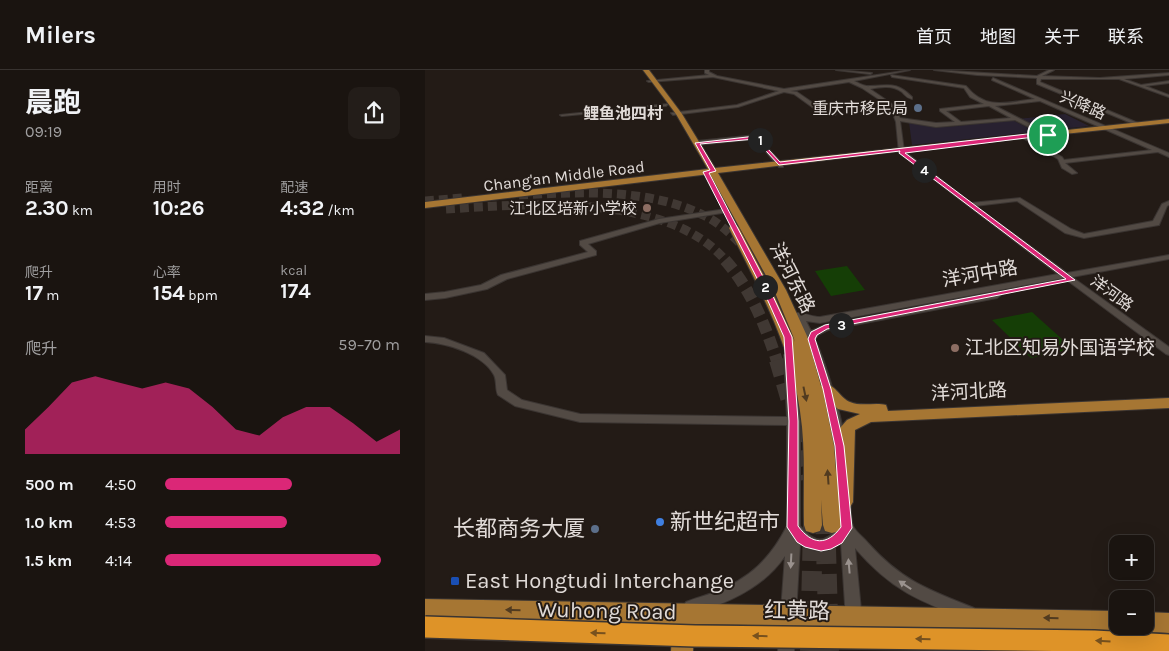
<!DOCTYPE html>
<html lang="zh">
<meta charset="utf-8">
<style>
body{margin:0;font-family:Karla,"Noto Sans SC",sans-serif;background:#231d19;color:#f1f3f6;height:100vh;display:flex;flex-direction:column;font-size:19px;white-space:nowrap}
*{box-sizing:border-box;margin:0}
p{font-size:16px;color:#9f9e9f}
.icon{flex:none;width:28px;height:28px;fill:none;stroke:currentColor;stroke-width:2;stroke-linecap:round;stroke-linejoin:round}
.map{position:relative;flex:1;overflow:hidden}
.panel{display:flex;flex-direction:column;background:#1a1410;width:425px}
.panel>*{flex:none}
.tools{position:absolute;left:684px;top:465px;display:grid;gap:10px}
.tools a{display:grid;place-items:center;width:45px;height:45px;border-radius:10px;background:#1a1410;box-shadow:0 5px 20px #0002,0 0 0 1px #383330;font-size:25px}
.pin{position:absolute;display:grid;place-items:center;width:42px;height:42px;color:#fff;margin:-21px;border:2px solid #fff;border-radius:50%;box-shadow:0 1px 5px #0007}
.km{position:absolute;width:25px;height:25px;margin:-12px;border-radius:50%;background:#222;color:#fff;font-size:14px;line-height:25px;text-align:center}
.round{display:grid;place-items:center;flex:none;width:52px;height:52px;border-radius:10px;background:#231d19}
.head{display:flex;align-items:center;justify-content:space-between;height:85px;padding:0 25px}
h1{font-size:28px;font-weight:700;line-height:38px}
.figures{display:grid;grid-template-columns:repeat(3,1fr);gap:8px;height:85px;padding:5px 25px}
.figures div{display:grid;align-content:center}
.figures b{font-size:21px;font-weight:700}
.figures small{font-size:14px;font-weight:400}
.figures p{font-size:14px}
.chart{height:140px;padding:10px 25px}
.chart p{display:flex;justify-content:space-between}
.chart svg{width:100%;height:90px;margin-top:5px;fill:#db2777;opacity:.7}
ul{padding:0 25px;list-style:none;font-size:16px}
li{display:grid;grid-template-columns:80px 60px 1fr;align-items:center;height:38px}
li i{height:12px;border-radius:6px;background:#db2777}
header{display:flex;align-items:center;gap:30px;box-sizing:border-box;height:70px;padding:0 25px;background:#1a1410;border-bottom:1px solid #383330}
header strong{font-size:24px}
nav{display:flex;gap:28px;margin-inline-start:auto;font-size:18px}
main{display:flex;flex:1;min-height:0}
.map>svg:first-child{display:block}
.commercial{fill:#282130}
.green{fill:#153e06}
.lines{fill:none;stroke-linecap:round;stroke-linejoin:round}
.major-tunnel-far3{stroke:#403833;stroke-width:9;stroke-dasharray:9 5;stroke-linecap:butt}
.major-tunnel-far2{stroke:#403833;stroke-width:12;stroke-dasharray:12 6;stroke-linecap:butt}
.major-tunnel-far1{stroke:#403833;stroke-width:16;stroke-dasharray:16 8;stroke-linecap:butt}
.major-tunnel{stroke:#403833;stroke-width:20;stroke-dasharray:20 10;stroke-linecap:butt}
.minor-casing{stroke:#3b3532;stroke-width:2}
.major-casing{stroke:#3b3532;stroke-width:2}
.minor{fill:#524a44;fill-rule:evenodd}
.major{fill:#a67633;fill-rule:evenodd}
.highway-bridge-casing{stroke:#3b3532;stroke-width:24;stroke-linecap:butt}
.highway-bridge{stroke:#de9328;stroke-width:21}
.oneway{fill:#513b20}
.oneway2{fill:#9a928e}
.oneway3{fill:#77511e}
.route{fill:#db2777;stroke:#fff;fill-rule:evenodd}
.service-dot{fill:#5c6f8a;stroke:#231b16;stroke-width:2}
.education-dot{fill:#8d6e63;stroke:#231b16;stroke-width:2}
.shop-dot{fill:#3f7fe0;stroke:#231b16;stroke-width:2}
.transit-dot{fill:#1a4fb4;stroke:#231b16;stroke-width:2}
.labels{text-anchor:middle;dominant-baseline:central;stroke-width:4;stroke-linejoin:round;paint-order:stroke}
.far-street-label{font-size:16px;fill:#e1dbd8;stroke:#231b16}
.far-poi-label{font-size:16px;fill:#e1dbd8;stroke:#231b16;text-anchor:end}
.far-neighbourhood-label{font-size:16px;font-weight:bold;fill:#e1dbd8;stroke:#231b16}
.street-label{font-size:19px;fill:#e1dbd8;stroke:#231b16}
.poi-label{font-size:19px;fill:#e1dbd8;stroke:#231b16;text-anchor:start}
.near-poi-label{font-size:22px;fill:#e1dbd8;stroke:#231b16;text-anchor:start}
.near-street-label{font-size:22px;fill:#e1dbd8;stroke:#231b16}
</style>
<header>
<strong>Milers</strong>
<nav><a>首页</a><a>地图</a><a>关于</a><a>联系</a></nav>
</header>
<main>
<section class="panel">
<div class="head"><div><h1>晨跑</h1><p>09:19</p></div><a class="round"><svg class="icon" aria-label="share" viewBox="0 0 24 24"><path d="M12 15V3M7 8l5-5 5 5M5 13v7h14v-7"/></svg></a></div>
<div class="figures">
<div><p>距离</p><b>2.30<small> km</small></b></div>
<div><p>用时</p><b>10:26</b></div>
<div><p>配速</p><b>4:32<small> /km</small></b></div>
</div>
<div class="figures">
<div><p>爬升</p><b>17<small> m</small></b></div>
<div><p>心率</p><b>154<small> bpm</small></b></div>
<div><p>kcal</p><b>174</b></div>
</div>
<div class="chart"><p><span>爬升</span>59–70 m</p>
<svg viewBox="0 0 160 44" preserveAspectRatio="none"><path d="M0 44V32L10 21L20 9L30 6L40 9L50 12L60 9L70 12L80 21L90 32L100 35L110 26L120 21L130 21L140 29L150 38L160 32V44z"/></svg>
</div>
<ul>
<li><b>500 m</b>4:50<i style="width:54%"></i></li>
<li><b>1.0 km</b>4:53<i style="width:52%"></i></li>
<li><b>1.5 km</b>4:14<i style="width:92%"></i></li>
</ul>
</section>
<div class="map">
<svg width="744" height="581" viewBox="0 0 744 581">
<rect width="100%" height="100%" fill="#231b16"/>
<path class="commercial" d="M 640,44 L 664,56 L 617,61 L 593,49 Z
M 587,50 L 610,61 L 609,62 L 487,75 L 484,52 L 522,57 Z"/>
<path class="green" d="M 422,196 L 440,220 L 406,226 L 390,201 Z
M 607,242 L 648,279 L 606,288 L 567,250 Z"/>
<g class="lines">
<path class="major-tunnel-far3" d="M 94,125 C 153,122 223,118 278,145 C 298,154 316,173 329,191
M 0,131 L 37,128
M 21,139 C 103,134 243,122 301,191"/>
<path class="major-tunnel-far2" d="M 300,190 C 326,219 340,255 352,291
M 328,190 C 349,220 364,252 375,287"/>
<path class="major-tunnel-far1" d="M 352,290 L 365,334
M 371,357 L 383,409"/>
<path class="major-tunnel" d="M 400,444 L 404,581
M 385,581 L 388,455"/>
<defs>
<path id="minor" d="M 280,0 L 284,0 L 284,2 L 292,6 L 359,19 L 485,0 L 429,11 C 434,13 440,17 445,16 C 464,16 471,11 487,27 L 487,29 C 482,28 481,26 477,22 C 467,15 456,17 445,19 L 467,34 L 475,48 L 511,53 L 530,52 L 515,41 L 515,39 L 559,34 L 545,27 L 539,18 L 467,7 L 466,5 L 541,16 C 561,41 583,32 610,29 L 567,10 L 568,8 L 744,83 L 744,87 L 733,82 L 640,93 L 652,103 L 647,104 L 637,98 L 633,89 L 596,67 L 596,65 L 600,65 L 637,87 L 639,90 L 727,80 L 615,31 L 570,36 L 625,64 L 625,66 L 621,66 L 590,50 L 511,57 L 475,51 L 479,81 L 546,133 L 595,128 L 646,159 L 659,164 L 728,151 L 737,134 L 744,131 L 744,135 L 742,136 L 734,155 L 659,168 L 640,163 L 592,131 L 550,136 L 642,203 L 744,185 L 744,189 L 647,207 L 744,277 L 744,285 L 741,284 L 639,208 L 395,253 L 381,251 L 386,261 L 400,255 L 572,222 L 576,225 L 572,228 L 403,260 L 393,265 L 390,270 C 399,288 427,374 419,389 L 415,391 L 411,389 L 396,313 L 384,276 L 368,245 L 370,243 C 378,242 386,247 395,247 L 633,204 L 474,83 L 471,52 L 467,41 L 464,36 L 437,18 L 424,12 L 365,21 L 372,22 L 398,40 L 412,43 L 410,45 L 394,42 L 369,24 L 359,22 L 313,37 L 248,45 L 246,43 L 312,35 L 354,21 L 288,7 L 224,12 L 222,11 L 284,5 L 280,3 ZM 564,36 L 586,48 L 536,52 L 521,41 Z
M 411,0 L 447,3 L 445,4 Z
M 509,0 L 612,6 L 624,0 L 629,0 L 617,6 L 675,8 L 744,3 L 744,5 L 699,9 L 716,15 L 744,11 L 744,13 L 720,16 L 744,25 L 744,27 L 694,9 L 616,9 L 615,12 L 713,53 L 711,55 L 612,14 L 612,8 L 552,5 Z
M 243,34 L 241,36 L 137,46 L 135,45 Z
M 331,65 L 358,95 L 358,97 L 354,97 L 330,69 L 272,75 L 269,73 L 272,71 Z
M 301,139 L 303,140 L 303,142 L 235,153 L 163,174 L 171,181 L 171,185 L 82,209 L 62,219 L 20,228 L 0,230 L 0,224 L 20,222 L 56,215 L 76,205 L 163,182 L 155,175 L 155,171 L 234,149 Z
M 0,266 L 19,268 L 59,283 L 80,305 L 82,320 L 97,330 L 155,344 L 362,347 L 359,285 L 364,282 L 367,283 L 375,351 L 375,456 C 390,474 400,474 415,456 L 413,425 L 414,421 L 419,420 L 424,421 L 425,425 C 426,434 425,447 428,456 C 430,461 439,468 443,473 C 477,511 504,520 549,538 L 552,543 L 549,548 L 544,550 C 494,531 466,520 430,478 L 437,550 L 434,555 L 429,558 L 424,555 L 421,550 L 416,473 C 403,484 388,483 375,474 L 369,581 L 353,581 L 360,486 C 342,513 313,528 283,539 C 276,542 268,545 261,542 L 258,537 L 261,532 C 270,528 280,526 290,522 C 325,508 345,489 362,456 L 362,355 L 155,352 L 90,336 L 73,325 C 70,319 72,311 69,305 C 58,284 22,273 0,272 Z"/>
<path id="major" d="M 218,0 L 224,0 L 257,44 L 290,98 L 744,49 L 744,53 L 475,81 L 293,103 L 361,220 L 382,266 L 396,316 C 409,310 414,328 425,332 C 437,337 450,332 461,335 L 463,341 L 744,328 L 744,338 L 446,352 L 430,360 L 428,432 L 425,437 L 419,439 L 415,438 L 416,455 L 414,461 L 407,463 L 400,461 L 398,455 L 396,430 L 397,455 L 395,461 L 388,463 L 381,461 L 379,455 C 378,417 381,379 375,341 C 366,276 333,216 304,158 L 306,156 L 312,156 L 314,158 L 346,219 L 370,272 L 368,266 L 349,220 L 285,104 L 0,138 L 0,132 L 283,99 L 251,44 ZM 399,326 L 413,339 L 435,344 L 422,350 L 415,358 L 411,402 L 409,376 Z
M 0,529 L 692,541 L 692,556 L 700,556 L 692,561 L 265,554 L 269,565 L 268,581 L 246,581 L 247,565 L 242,553 L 0,549 Z
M 720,542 L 744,543 L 744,563 L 720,562 L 712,559 L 711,556 L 720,556 Z"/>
</defs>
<use href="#minor" class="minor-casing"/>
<use href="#major" class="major-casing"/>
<use href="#minor" class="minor"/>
<use href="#major" class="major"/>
<defs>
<path id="highway-bridge" d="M 0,557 L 270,566 L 669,571 L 744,575"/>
</defs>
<use href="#highway-bridge" class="highway-bridge-casing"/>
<use href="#highway-bridge" class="highway-bridge"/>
</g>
<defs><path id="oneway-solid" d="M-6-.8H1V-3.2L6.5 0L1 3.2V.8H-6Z" transform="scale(1.25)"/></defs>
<g class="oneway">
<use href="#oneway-solid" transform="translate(380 324) rotate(78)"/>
<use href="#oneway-solid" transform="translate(403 407) rotate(-94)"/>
<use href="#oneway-solid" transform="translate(88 540) rotate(-179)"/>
<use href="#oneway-solid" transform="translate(626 548) rotate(-179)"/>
</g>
<g class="oneway2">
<use href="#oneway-solid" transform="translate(366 491) rotate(93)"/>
<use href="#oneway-solid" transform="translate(424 496) rotate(-95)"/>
<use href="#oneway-solid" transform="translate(480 515) rotate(-146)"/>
</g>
<g class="oneway3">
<use href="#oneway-solid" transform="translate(173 563) rotate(-178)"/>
<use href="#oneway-solid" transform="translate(335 566) rotate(-179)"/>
<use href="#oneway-solid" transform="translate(498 569) rotate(-179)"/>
<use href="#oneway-solid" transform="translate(678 571) rotate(-177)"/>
</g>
<path class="route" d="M 620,62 L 625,65 L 480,83 L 650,210 L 402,259 L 392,265 L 390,269 L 406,319 L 419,376 L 427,458 L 417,473 L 406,479 L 396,481 L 380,477 L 372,472 L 362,457 L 364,351 L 359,267 L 339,222 L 278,102 L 285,100 L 270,73 L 331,66 L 355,92 ZM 330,69 L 354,95 L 475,81 L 474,83 L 641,209 L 400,255 L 386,262 L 383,269 L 398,319 L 410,376 L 416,457 C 402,476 387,475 373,456 L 373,351 L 367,267 L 346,222 L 284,103 L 291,101 L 275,74 Z"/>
<g class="service-dot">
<circle cx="493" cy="38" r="5"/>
<circle cx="170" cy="459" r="5"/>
</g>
<g class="education-dot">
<circle cx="222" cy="138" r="5"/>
<circle cx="530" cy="278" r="5"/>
</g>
<circle class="shop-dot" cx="235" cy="452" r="5"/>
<rect class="transit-dot" x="25" y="506" width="10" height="10" rx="2.5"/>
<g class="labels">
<g class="far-street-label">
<text transform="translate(658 35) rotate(23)">兴降路</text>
<text transform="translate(139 106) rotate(-7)">Chang'an Middle Road</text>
<text transform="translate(687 223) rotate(36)">洋河路</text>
</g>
<g class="far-poi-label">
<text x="483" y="38">重庆市移民局</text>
<text x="212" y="138">江北区培新小学校</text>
</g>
<g class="far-neighbourhood-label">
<text x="198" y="43">鲤鱼池四村</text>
</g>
<g class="street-label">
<text transform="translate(555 204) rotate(-10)">洋河中路</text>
<text transform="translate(367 208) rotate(63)">洋河东路</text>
<text transform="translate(544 322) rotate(-3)">洋河北路</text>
</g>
<g class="poi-label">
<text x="540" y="278">江北区知易外国语学校</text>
</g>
<g class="near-poi-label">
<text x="245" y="452">新世纪超市</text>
<text x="160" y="459" text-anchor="end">长都商务大厦</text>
<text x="40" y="511">East Hongtudi Interchange</text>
</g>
<g class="near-street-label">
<text transform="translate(182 541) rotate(1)">Wuhong Road</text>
<text transform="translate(372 541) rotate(1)">红黄路</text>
</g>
</g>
</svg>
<div class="tools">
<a>+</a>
<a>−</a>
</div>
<div class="pin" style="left:623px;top:65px;background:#1e9e55"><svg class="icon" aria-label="arrive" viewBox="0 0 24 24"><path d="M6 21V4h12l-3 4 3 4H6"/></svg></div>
<b class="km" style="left:335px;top:70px">1</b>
<b class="km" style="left:340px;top:217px">2</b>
<b class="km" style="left:416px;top:255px">3</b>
<b class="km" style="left:499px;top:100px">4</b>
</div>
</main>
